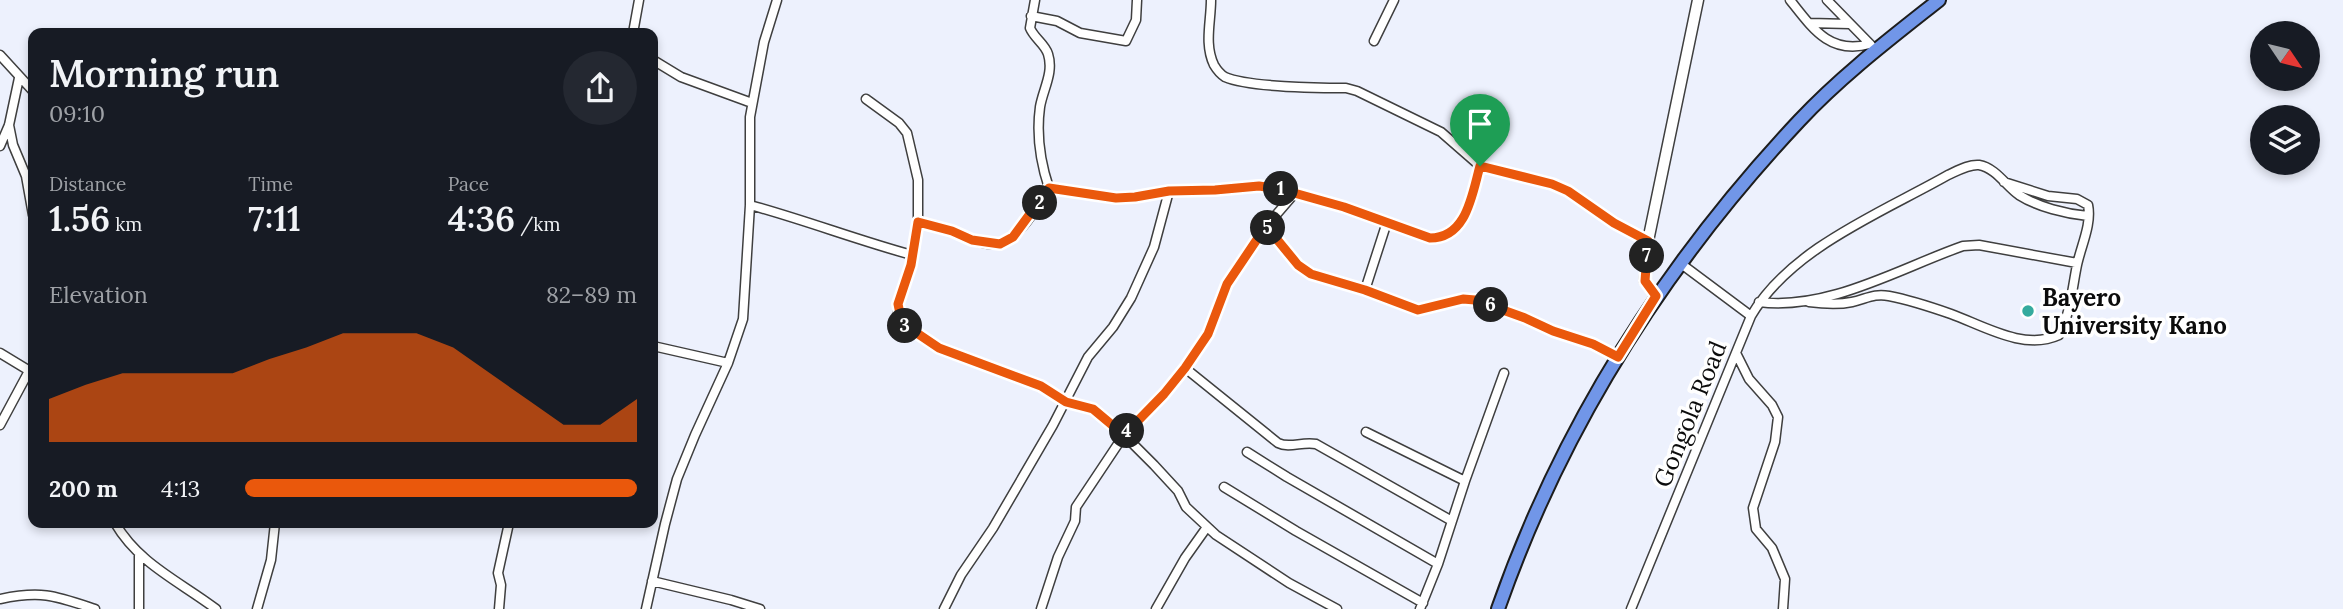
<!DOCTYPE html>
<meta charset="utf-8">
<style>
body{margin:0;font-family:Lora,serif;background:#242831;color:#f1f3f6;height:100vh;display:flex;flex-direction:column;font-size:26px;white-space:nowrap}
*{box-sizing:border-box;margin:0}
p{font-size:23px;color:#9ea1a6}
.icon{flex:none;width:38px;height:38px;fill:none;stroke:currentColor;stroke-width:2;stroke-linecap:round;stroke-linejoin:round}
.map{position:relative;flex:1;overflow:hidden}
.details{position:absolute;left:28px;top:28px;width:630px;height:500px;display:flex;flex-direction:column;background:#171b24;border-radius:14px;box-shadow:0 4px 10px #0003}
.details>*{flex:none}
.needle{width:46px;rotate:125deg}
.tools{position:absolute;left:2250px;top:21px;display:grid;gap:14px}
.tools a{display:grid;place-items:center;width:70px;height:70px;border-radius:50%;background:#171b24;box-shadow:0 4px 10px #0003;font-size:35px}
.pin{position:absolute;display:grid;place-items:center;width:60px;height:60px;color:#fff;margin:-72px -30px;border-radius:50% 50% 50% 0;rotate:-45deg;box-shadow:0 0 7px #0007}
.pin .icon{rotate:45deg}
.km{position:absolute;width:35px;height:35px;margin:-18px;border-radius:50%;background:#222;color:#fff;font-size:19px;line-height:35px;text-align:center}
.round{display:grid;place-items:center;flex:none;width:74px;height:74px;border-radius:37px;background:#242831}
.head{display:flex;align-items:center;justify-content:space-between;height:119px;padding:0 21px}
h1{font-size:38px;font-weight:600;line-height:52px}
.metrics{display:grid;grid-template-columns:repeat(3,1fr);gap:10px;height:119px;padding:7px 21px}
.metrics div{display:grid;align-content:center}
.metrics b{font-size:35px;font-weight:600}
.metrics small{font-size:19px;font-weight:400}
.metrics p{font-size:19px}
.chart{height:196px;padding:14px 21px}
.chart p{display:flex;justify-content:space-between}
.chart svg{width:100%;height:126px;margin-top:7px;fill:#ea580c;opacity:.7}
ul{padding:0 21px;list-style:none;font-size:23px}
li{display:grid;grid-template-columns:112px 84px 1fr;align-items:center;height:52px}
li i{height:18px;border-radius:9px;background:#ea580c}
.map>svg:first-child{display:block}
.lines{fill:none;stroke-linecap:round;stroke-linejoin:round}
.minor-casing{stroke:#3f3f3f;stroke-width:11}
.tertiary-casing{stroke:#3f3f3f;stroke-width:13}
.primary-casing{stroke:#1d1d1d;stroke-width:16}
.minor{stroke:#fff;stroke-width:8}
.tertiary{stroke:#fff;stroke-width:10}
.primary{stroke:#7196e8;stroke-width:12}
.route-casing{stroke:#fff;stroke-width:14}
.route{stroke:#ea580c;stroke-width:9}
.poi-dot{fill:#35ab9e;stroke:#fff;stroke-width:2.5}
.labels{text-anchor:middle;dominant-baseline:central;stroke-width:7;stroke-linejoin:round;paint-order:stroke}
.poi-label{font-size:24px;font-weight:bold;fill:#0c0c0c;stroke:#fff;text-anchor:start}
.street-label{font-size:24px;fill:#0c0c0c;stroke:#fff}
</style>
<div class="map">
<svg width="2343" height="609" viewBox="0 0 2343 609">
<rect width="100%" height="100%" fill="#edf1fd"/>
<g class="lines">
<defs>
<path id="minor" d="M 1035,0 L 1030,28 C 1034,38 1045,44 1048,54 C 1054,73 1043,89 1040,107 C 1036,136 1040,161 1049,188
M 1211,0 C 1211,22 1204,44 1214,65 C 1217,70 1220,74 1225,77 C 1248,87 1319,88 1346,88 L 1357,91 L 1441,132 L 1480,166 L 1552,184 L 1568,191 L 1614,223 L 1648,241
M 1790,0 C 1813,29 1830,55 1870,44
M 1827,0 L 1871,45
M 1031,16 L 1057,21 L 1080,33 L 1126,41 L 1136,20 L 1137,0
M 1809,23 L 1850,24
M 633,33 L 639,0
M 1374,41 L 1394,0
M 0,55 L 33,91
M 653,60 L 681,77 L 752,103
M 866,99 L 899,123 L 907,133 L 918,180 L 918,222 L 911,265 L 898,304 L 898,314 L 902,323 L 939,348 L 1041,386 L 1066,402 L 1093,409 L 1118,429 L 1154,465 L 1178,491 L 1186,507 L 1216,535 L 1289,583 L 1337,609
M 9,125 L 13,145 L 26,176 L 33,215
M 0,146 L 9,125 L 19,78
M 1049,188 L 1116,198 L 1135,197 L 1169,191 L 1215,190 L 1259,186 L 1280,189 L 1344,207 L 1430,238 C 1467,238 1472,194 1480,166
M 750,205 C 805,220 857,240 912,255
M 918,222 C 929,224 940,227 950,231 C 966,236 981,246 998,244 C 1017,242 1040,203 1049,188
M 1266,226 L 1298,265 L 1311,274 L 1365,290 L 1418,310 L 1463,299 L 1475,300 L 1525,318 L 1553,331 L 1593,344 L 1618,357
M 1365,290 L 1387,222
M 1759,302 C 1828,311 1900,268 1963,246 L 1979,245 L 2077,263
M 1809,302 C 1824,304 1838,305 1852,302 C 1866,299 1874,293 1889,296 C 1910,300 1931,307 1951,314 C 1984,326 2024,351 2059,335 C 2071,312 2072,289 2077,265 C 2081,246 2092,224 2088,205 L 2077,199 L 2048,196 L 2004,182
M 1751,316 C 1791,248 1881,213 1948,175 C 1957,171 1969,164 1979,165 C 1996,168 2006,186 2019,195 C 2038,207 2066,214 2088,216
M 653,346 L 728,363
M 0,353 L 33,373
M 1736,353 L 1749,379 L 1772,405 L 1778,417 L 1775,442 L 1753,508 L 1756,529 L 1772,548 L 1785,579 L 1783,609
M 1185,368 L 1278,443 C 1290,449 1302,441 1316,444 L 1452,521
M 0,425 L 29,371
M 1366,432 L 1465,481
M 1247,452 L 1287,477 L 1438,564
M 1224,487 L 1296,531 L 1423,603
M 115,523 C 139,564 179,581 216,609
M 652,581 L 731,600 L 760,609
M 0,599 C 42,590 56,596 95,609
M 139,609 L 139,556
M 257,609 L 271,560 L 275,523
M 499,609 L 501,585 L 498,573 L 509,523
M 646,609 L 665,524 L 677,479 L 695,435 L 728,363 L 743,319 L 750,205 L 750,117 L 764,42 L 777,0
M 944,609 L 961,575 L 993,528 L 1053,425 L 1088,357 L 1113,327 L 1131,298 L 1154,247 L 1169,191
M 1041,609 L 1058,557 L 1075,521 L 1076,507 L 1124,435 L 1164,394 L 1185,368 L 1208,333 L 1227,284 L 1236,269 L 1262,231 L 1295,193
M 1156,609 L 1185,558 L 1207,527
M 1420,609 L 1438,564 L 1465,481 L 1504,373
M 1631,609 L 1751,316 L 1680,263"/>
<path id="tertiary" d="M 1656,296 L 1645,281 L 1648,241 L 1698,0"/>
<path id="primary" d="M 1498,609 C 1563,423 1665,264 1799,121 C 1841,76 1891,38 1939,0"/>
</defs>
<use href="#minor" class="minor-casing"/>
<use href="#tertiary" class="tertiary-casing"/>
<use href="#primary" class="primary-casing"/>
<use href="#minor" class="minor"/>
<use href="#tertiary" class="tertiary"/>
<use href="#primary" class="primary"/>
</g>
<g class="lines">
<defs>
<path id="route" d="M 1480,166 L 1552,184 L 1568,191 L 1614,223 L 1648,241 L 1645,281 L 1656,296 L 1618,357 L 1593,344 L 1553,331 L 1525,318 L 1475,300 L 1463,299 L 1418,310 L 1365,290 L 1311,274 L 1298,265 L 1266,226 L 1227,284 L 1208,334 L 1185,368 L 1164,394 L 1124,435 L 1093,409 L 1066,402 L 1041,386 L 939,348 L 902,323 L 898,304 L 911,265 L 918,222 L 952,231 L 972,240 L 1000,244 L 1013,237 L 1049,188 L 1116,198 L 1135,197 L 1169,191 L 1215,190 L 1259,186 L 1280,189 L 1344,207 L 1430,238 C 1467,238 1472,194 1480,166 Z"/>
</defs>
<use href="#route" class="route-casing"/>
<use href="#route" class="route"/>
</g>
<circle class="poi-dot" cx="2028" cy="311" r="7"/>
<g class="labels">
<g class="poi-label">
<text x="2042" y="297">Bayero<tspan x="2042" dy="28">University Kano</tspan></text>
</g>
<g class="street-label">
<text transform="translate(1690 414) rotate(-68)">Gongola Road</text>
</g>
</g>
</svg>
<div class="tools">
<a><svg class="needle" viewBox="-14 -14 28 28"><path d="M0-13l5 13h-10z" fill="#e53935"/><path d="M0 13l5-13h-10z" fill="#9ea1a6"/></svg></a>
<a><svg class="icon" aria-label="layers" viewBox="0 0 24 24"><path d="M12 4l9 5-9 5-9-5zM3 14l9 5 9-5"/></svg></a>
</div>
<div class="pin" style="left:1480px;top:166px;background:#1e9e55"><svg class="icon" aria-label="arrive" viewBox="0 0 24 24"><path d="M6 21V4h12l-3 4 3 4H6"/></svg></div>
<b class="km" style="left:1281px;top:189px">1</b>
<b class="km" style="left:1040px;top:203px">2</b>
<b class="km" style="left:905px;top:326px">3</b>
<b class="km" style="left:1127px;top:431px">4</b>
<b class="km" style="left:1268px;top:228px">5</b>
<b class="km" style="left:1491px;top:305px">6</b>
<b class="km" style="left:1647px;top:256px">7</b>
<section class="details">
<div class="head"><div><h1>Morning run</h1><p>09:10</p></div><a class="round"><svg class="icon" aria-label="share" viewBox="0 0 24 24"><path d="M12 15V3M7 8l5-5 5 5M5 13v7h14v-7"/></svg></a></div>
<div class="metrics">
<div><p>Distance</p><b>1.56<small> km</small></b></div>
<div><p>Time</p><b>7:11</b></div>
<div><p>Pace</p><b>4:36<small> /km</small></b></div>
</div>
<div class="chart"><p><span>Elevation</span>82–89 m</p>
<svg viewBox="0 0 160 44" preserveAspectRatio="none"><path d="M0 44V29L10 24L20 20L30 20L40 20L50 20L60 15L70 11L80 6L90 6L100 6L110 11L120 20L130 29L140 38L150 38L160 29V44z"/></svg>
</div>
<ul>
<li><b>200 m</b>4:13<i style="width:100%"></i></li>
</ul>
</section>
</div>
